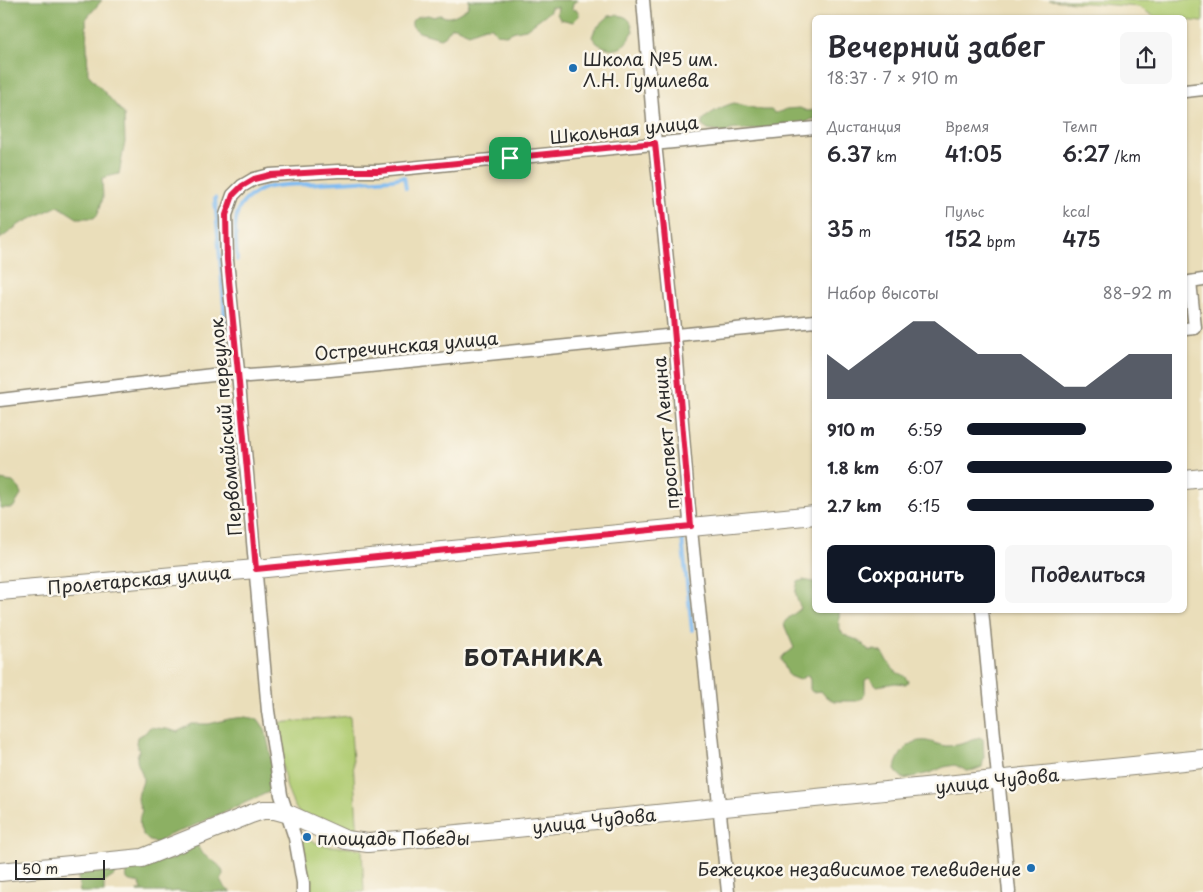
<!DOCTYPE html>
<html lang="ru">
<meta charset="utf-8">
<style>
body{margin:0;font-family:"Playpen Sans",sans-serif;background:#f7f7f7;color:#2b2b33;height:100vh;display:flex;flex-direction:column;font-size:19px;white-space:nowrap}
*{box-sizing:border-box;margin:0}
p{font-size:16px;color:#7c7c81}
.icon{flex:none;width:28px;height:28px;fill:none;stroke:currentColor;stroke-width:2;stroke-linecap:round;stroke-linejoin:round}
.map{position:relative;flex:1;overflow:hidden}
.details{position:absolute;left:812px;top:15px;width:375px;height:598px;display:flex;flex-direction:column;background:#fff;border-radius:8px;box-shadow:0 1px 4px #0004}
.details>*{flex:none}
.scale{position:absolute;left:15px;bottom:12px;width:90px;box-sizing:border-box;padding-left:5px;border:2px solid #2b2b2b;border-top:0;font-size:14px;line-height:18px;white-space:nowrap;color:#2b2b2b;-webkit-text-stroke:4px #fbf7ec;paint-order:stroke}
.pin{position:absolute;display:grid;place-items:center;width:42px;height:42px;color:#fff;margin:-21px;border-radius:10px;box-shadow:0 2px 8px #0006}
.round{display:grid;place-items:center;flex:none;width:52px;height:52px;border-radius:8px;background:#f7f7f7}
.headline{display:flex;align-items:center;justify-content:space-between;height:85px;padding:0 15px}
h1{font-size:28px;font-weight:600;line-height:38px}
.figures{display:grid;grid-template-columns:repeat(3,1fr);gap:8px;height:85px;padding:5px 15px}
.figures div{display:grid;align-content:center}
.figures b{font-size:21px;font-weight:600}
.figures small{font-size:14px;font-weight:400}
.figures p{font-size:14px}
.chart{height:140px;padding:10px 15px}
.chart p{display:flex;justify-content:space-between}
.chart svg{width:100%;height:90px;margin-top:5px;fill:#111827;opacity:.7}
.primary-button{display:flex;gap:10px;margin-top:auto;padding:10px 15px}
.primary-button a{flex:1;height:58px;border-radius:8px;background:#111827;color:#fff;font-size:20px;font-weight:600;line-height:58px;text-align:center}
.primary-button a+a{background:#f7f7f7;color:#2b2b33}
ul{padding:0 15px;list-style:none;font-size:16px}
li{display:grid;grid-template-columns:80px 60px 1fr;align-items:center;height:38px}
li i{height:12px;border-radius:6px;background:#111827}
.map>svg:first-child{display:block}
.green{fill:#b0cc72;stroke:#6e7c4e}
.forest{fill:#8cb064;stroke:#5c6e48}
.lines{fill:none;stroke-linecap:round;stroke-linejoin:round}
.stream{stroke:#7fbbf1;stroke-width:4}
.street-casing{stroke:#8a8472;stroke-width:15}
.secondary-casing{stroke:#8a8472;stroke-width:20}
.street{stroke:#fff;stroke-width:12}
.secondary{stroke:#fff;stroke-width:18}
.route-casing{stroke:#fff;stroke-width:10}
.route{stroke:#e11d48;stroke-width:6}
.poi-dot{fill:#1f6fb2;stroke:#fbf7ec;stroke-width:2}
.labels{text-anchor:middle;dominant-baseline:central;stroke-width:5;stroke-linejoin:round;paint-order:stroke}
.poi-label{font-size:18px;fill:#2b2b2b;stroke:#fbf7ec;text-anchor:start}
.street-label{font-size:18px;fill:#2b2b2b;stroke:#fbf7ec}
.district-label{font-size:22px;font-weight:bold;letter-spacing:1px;fill:#2b2b2b;stroke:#fbf7ec}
</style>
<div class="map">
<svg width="1203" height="892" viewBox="0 0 1203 892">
<rect width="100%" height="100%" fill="#fbf7ec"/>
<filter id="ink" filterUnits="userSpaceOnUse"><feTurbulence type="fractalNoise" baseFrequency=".02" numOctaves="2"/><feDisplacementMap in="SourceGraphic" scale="10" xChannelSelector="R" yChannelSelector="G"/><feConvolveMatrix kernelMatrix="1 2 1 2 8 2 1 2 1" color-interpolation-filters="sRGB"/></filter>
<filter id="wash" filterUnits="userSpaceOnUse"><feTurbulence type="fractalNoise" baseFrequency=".0096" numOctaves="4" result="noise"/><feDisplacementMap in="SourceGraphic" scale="20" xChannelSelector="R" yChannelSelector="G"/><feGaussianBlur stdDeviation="1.12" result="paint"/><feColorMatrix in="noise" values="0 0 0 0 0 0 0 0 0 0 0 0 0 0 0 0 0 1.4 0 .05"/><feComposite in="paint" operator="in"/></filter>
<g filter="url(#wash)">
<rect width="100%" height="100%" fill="#eadeba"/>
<path class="green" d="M 1049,0 L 1203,0 L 1203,22 L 1185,20 L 1185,18 L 1155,17 L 1139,7 Z
M 350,716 L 358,837 L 299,813 C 281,788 281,753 279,723 Z
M 307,838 L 320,845 L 362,849 L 364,892 L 308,892 L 302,841 L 304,839 Z"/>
<path class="forest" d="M 0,0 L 102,0 L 86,19 L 88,74 L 124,114 L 125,142 L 119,174 L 102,178 L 103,198 L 98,214 L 94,218 L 77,218 L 58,206 L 20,224 L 0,239 Z
M 468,0 L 579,0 L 573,3 L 572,9 L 577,10 L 579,13 L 579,16 L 573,22 L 560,19 L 557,14 L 558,7 L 551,7 L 550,11 L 526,29 L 515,31 L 506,35 L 497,34 L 492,27 L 485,27 L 469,33 L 455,27 L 451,27 L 445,36 L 440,38 L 419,32 L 412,26 L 412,21 L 416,17 L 428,15 L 434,17 C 440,14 440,15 446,17 C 453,18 463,11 468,7 L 469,3 Z
M 618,15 C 629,17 632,21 633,32 C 630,37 625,45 620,48 C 615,51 602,47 597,43 C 595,42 594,39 592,37 L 595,29 L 609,16 Z
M 734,103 L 762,110 L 771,110 L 775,113 L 783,111 L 786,109 L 800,108 L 807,111 L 815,110 L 815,120 L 812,119 C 801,126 797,126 784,124 C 775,129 759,129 748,130 C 738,130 734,127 725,133 L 708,130 L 702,126 L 703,120 C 711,112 723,106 734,103 Z
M 0,480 L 13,482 L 20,489 L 21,495 L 13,508 L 0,508 Z
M 803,580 L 814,582 L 815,583 L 815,610 L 839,610 C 840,616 838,621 839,626 C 841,638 854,637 861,642 C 864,645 867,648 869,651 L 875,650 L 883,653 C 886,660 890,666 895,671 C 902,676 903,673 908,681 L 906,684 L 895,683 L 877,686 L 869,678 L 865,680 L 865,693 L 862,698 L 857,701 L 834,701 L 826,697 L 821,691 L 812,692 L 810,689 L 810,680 L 808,675 L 799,680 L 789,676 L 781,659 C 785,652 789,652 794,648 L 785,627 L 784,623 C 789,616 795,614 801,608 C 796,599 794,592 798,582 Z
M 245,717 L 258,719 L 265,729 L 274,770 L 273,784 L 269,792 L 186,829 L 169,835 L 158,843 C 155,842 152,842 150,841 C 139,835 137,820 142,811 C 137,801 137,797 141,787 C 142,784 143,782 143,779 C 142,767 133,763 139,751 L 136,743 L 137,737 L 145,733 L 150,727 C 160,729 168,728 177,732 L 192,724 L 209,724 L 229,719 Z
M 979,737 L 983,739 L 984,757 L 982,767 L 974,770 L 967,771 L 955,765 L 944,767 L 930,773 L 904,779 L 897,773 L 895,769 C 897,755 910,738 927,741 C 933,742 938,745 946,746 C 957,746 970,742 979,737 Z
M 195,842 C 198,846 199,850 202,853 C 210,861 229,866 221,880 C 224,886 226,889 231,892 L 179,892 L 178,891 L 170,892 L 138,892 L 139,890 L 142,890 L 142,888 L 139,885 L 140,883 C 128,880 124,883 128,868 L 138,865 L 145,866 L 160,859 L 172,860 L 182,851 L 186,852 L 187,848 Z
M 118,868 C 118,876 109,878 104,883 L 104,892 L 80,892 L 77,871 Z"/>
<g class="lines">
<path class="stream" d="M 215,198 L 228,355
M 237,260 C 237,243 232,222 240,207 C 245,199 256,191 265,188 C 278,184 294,185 307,184 C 336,182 364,181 392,179 L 404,177 L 406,188
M 682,538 L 692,630"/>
</g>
</g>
<g filter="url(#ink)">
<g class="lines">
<defs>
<path id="street" d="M 643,0 L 655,143 L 676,348 L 689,510 L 728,892
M 1185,91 L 1203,89
M 1185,329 L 1195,328 L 1190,282 L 1203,280
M 0,400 L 238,372 L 248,376 L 330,370 L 815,321
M 982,610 L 1009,892
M 303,892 L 303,883 L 295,838 L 281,795 L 268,711 L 238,372 L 227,260 L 226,215 L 233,195 L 242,186 L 254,179 L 270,175 L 338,171 L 379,171 L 815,128"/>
<path id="secondary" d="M 1185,480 L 1203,478
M 0,591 L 256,569 L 815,515
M 0,872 L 142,858 L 251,814 L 263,810 L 275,810 L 286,813 L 346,840 L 368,843 L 1203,759"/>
</defs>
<use href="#street" class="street-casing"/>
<use href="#secondary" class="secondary-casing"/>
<use href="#street" class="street"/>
<use href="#secondary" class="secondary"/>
</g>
</g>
<g class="lines" filter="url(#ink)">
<defs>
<path id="route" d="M 655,143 L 673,317 L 691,526 L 256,569 L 238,372 L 227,260 L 226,215 L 233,195 L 242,186 L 254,179 L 270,175 L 338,171 L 379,171 Z"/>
</defs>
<use href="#route" class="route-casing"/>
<use href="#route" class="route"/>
</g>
<g class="poi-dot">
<circle cx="573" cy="68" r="5"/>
<circle cx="307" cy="837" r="5"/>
<circle cx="1031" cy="868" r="5"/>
</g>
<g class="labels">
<g class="poi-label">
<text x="583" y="58">Школа №5 им.<tspan x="583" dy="21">Л.Н. Гумилева</tspan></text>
<text x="317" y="837">площадь Победы</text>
<text x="1021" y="868" text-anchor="end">Бежецкое независимое телевидение</text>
</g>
<g class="street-label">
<text transform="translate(624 129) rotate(-6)">Школьная улица</text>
<text transform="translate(406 345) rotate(-5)">Остречинская улица</text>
<text transform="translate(225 427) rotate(-95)">Первомайский переулок</text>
<text transform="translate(665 433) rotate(-95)">проспект Ленина</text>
<text transform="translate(139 579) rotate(-5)">Пролетарская улица</text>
<text transform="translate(997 780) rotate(-6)">улица Чудова</text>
<text transform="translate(594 820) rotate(-6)">улица Чудова</text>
</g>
<g class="district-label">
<text x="534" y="656">БОТАНИКА</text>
</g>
</g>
</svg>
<div class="scale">50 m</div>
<div class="pin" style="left:510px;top:158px;background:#1e9e55"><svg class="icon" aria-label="arrive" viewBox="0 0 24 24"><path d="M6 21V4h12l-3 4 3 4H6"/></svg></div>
<section class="details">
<div class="headline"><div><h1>Вечерний забег</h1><p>18:37 · 7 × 910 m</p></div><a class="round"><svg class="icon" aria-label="share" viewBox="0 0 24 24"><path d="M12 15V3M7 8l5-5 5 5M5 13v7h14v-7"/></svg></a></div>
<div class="figures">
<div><p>Дистанция</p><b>6.37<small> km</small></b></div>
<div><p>Время</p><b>41:05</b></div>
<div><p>Темп</p><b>6:27<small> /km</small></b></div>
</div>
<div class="figures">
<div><b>35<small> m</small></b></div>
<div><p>Пульс</p><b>152<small> bpm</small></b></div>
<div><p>kcal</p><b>475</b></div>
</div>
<div class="chart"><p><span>Набор высоты</span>88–92 m</p>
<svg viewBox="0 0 160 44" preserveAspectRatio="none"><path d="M0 44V22L10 30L20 22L30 14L40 6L50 6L60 14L70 22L80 22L90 22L100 30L110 38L120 38L130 30L140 22L150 22L160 22V44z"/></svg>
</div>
<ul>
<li><b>910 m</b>6:59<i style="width:58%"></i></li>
<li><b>1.8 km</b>6:07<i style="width:100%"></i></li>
<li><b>2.7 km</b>6:15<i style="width:91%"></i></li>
</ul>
<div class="primary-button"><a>Сохранить</a><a>Поделиться</a></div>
</section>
</div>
